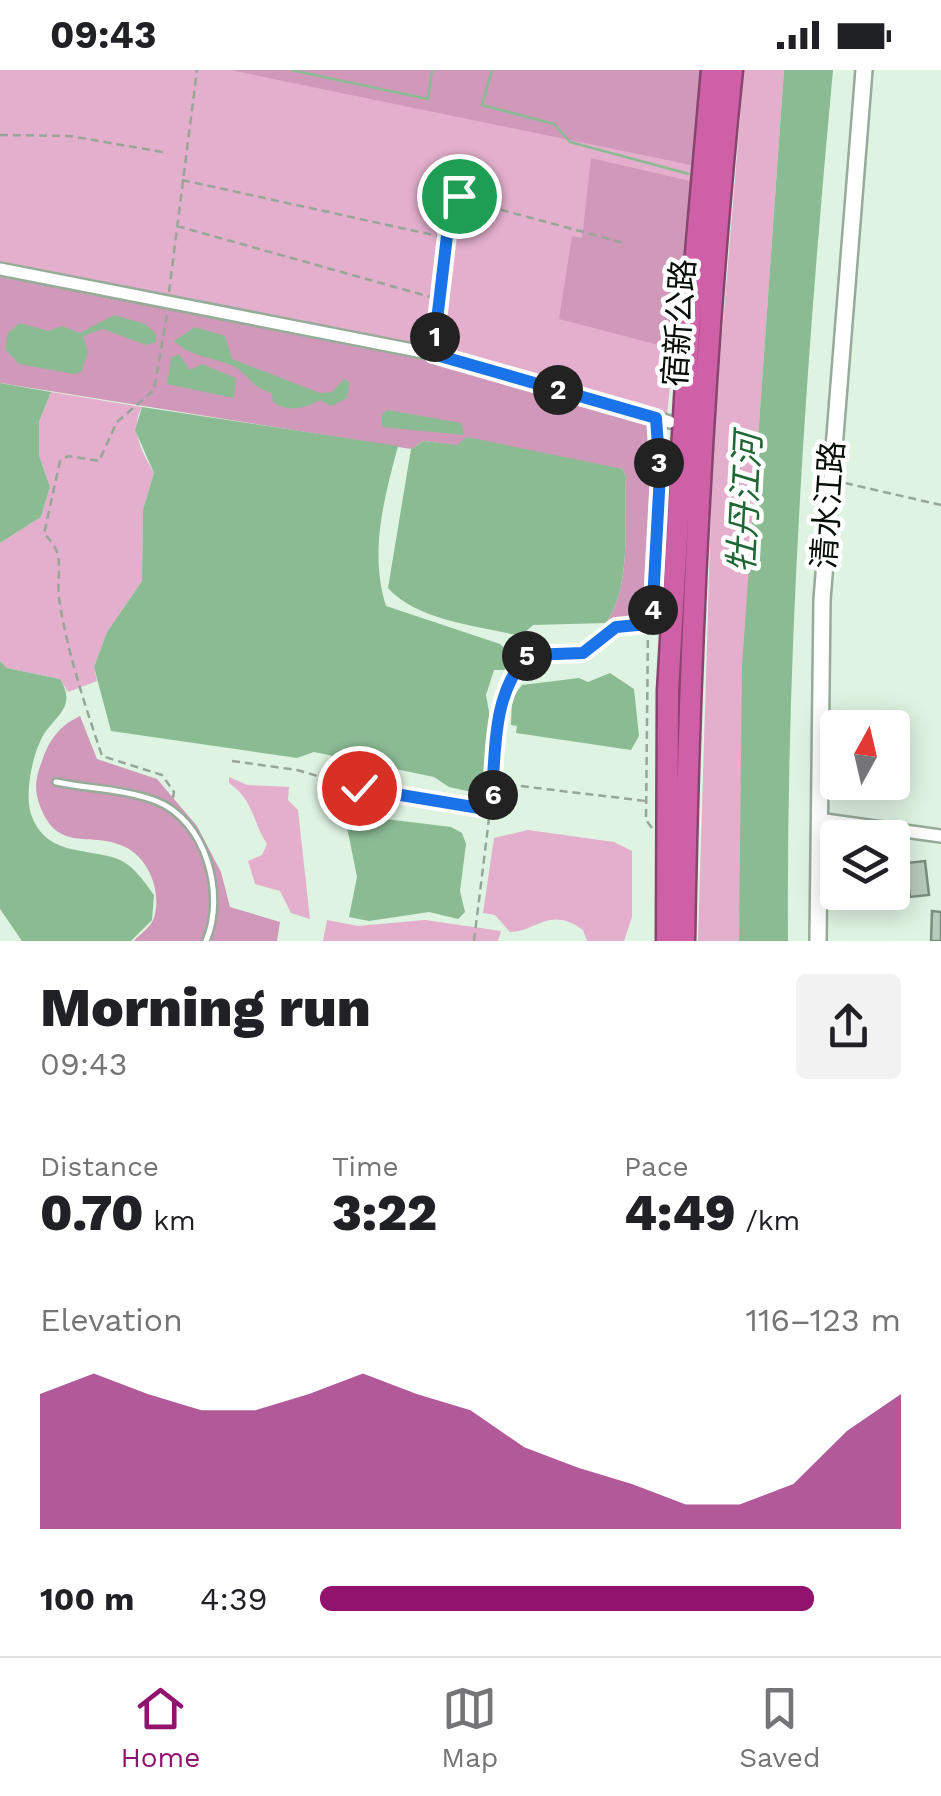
<!DOCTYPE html>
<meta charset="utf-8">
<style>
body{margin:0;font-family:"Work Sans","Noto Sans SC",sans-serif;background:#f2f2f2;color:#202124;height:100vh;display:flex;flex-direction:column;font-size:38px;white-space:nowrap}
*{box-sizing:border-box;margin:0}
p{font-size:32px;color:#757577}
.icon{flex:none;width:55px;height:55px;fill:none;stroke:currentColor;stroke-width:2;stroke-linecap:round;stroke-linejoin:round}
.map{position:relative;height:871px;overflow:hidden}
.panel{display:flex;flex-direction:column;background:#fff;flex:1}
.panel>*{flex:none}
.needle{width:65px;rotate:8deg}
.fabs{position:absolute;left:820px;top:640px;display:grid;gap:20px}
.fabs a{display:grid;place-items:center;width:90px;height:90px;border-radius:10px;background:#fff;box-shadow:0 5px 25px #0003;font-size:50px}
.pin{position:absolute;display:grid;place-items:center;width:85px;height:85px;color:#fff;margin:-42px;border:5px solid #fff;border-radius:50%;box-shadow:0 2px 10px #0007}
.km{position:absolute;width:50px;height:50px;margin:-25px;border-radius:50%;background:#222;color:#fff;font-size:28px;line-height:50px;text-align:center}
.round{display:grid;place-items:center;flex:none;width:105px;height:105px;border-radius:10px;background:#f2f2f2}
.overview{display:flex;align-items:center;justify-content:space-between;height:170px;padding:0 40px}
h1{font-size:55px;font-weight:800;line-height:75px}
.figures{display:grid;grid-template-columns:repeat(3,1fr);gap:15px;height:170px;padding:10px 40px}
.figures div{display:grid;align-content:center}
.figures b{font-size:50px;font-weight:800}
.figures small{font-size:28px;font-weight:400}
.figures p{font-size:28px}
.chart{height:280px;padding:20px 40px}
.chart p{display:flex;justify-content:space-between}
.chart svg{width:100%;height:180px;margin-top:10px;fill:#92136e;opacity:.7}
ul{padding:0 40px;list-style:none;font-size:32px}
li{display:grid;grid-template-columns:160px 120px 1fr;align-items:center;height:75px}
li i{height:25px;border-radius:12px;background:#92136e}
.status{display:flex;justify-content:space-between;align-items:center;height:70px;padding:0 50px;background:#fff;direction:ltr}
.status svg{height:28px;fill:currentColor}
.dock{display:flex;justify-content:space-around;align-items:center;height:140px;border-top:2px solid #e0e0e0;background:#fff;font-size:28px;color:#757577}
.dock a{display:grid;justify-items:center;gap:5px}
.dock .active{color:#92136e}
.map>svg:first-child{display:block}
.green{fill:#e4afcd}
.forest{fill:#d099b9}
.water{fill:#8abb93}
.lines{fill:none;stroke-linecap:round;stroke-linejoin:round}
.stream{stroke:#8abb93;stroke-width:2.5}
.building{fill:#b8ccbb;stroke:#7a8e7d;stroke-width:2.5}
.lane-casing{stroke:#97ab9a;stroke-width:10}
.street-casing{stroke:#97ab9a;stroke-width:16}
.secondary-casing{stroke:#97ab9a;stroke-width:20}
.highway-casing{stroke:#89436f;stroke-width:25}
.path{stroke:#96a698;stroke-width:2.5;stroke-dasharray:8 5;stroke-linecap:butt}
.lane{stroke:#fff;stroke-width:5}
.street{stroke:#fff;stroke-width:11}
.secondary{stroke:#fff;stroke-width:15}
.highway{stroke:#cf60a7;stroke-width:20}
.route-casing{stroke:#fff;stroke-width:20}
.route{stroke:#1a73e8;stroke-width:12}
.labels{text-anchor:middle;dominant-baseline:central;stroke-width:9;stroke-linejoin:round;paint-order:stroke}
.street-label{font-size:32px;fill:#070e08;stroke:#fff}
.water-label{font-size:35px;font-style:italic;fill:#1f6734;stroke:#fff}
</style>
<div class="status"><b>09:43</b><svg viewBox="0 0 49 12"><path d="M0 12V9h3v3zM5 12V6h3v6zM10 12V3h3v9zM15 12V0h3v12zM26 1h20v11H26zM47 4h2v5h-2z"/></svg></div>
<div class="map">
<svg width="941" height="871" viewBox="0 0 941 871">
<rect width="100%" height="100%" fill="#def3e1"/>
<path class="green" d="M 0,0 L 701,0 L 666,356 L 433,289 L 0,207 Z
M 744,0 L 784,0 L 754,427 L 739,871 L 698,871 L 713,375 Z
M 51,322 L 142,337 C 129,360 142,382 154,403 L 143,439 L 142,511 L 107,562 L 94,597 L 97,611 L 68,622 L 60,609 L 7,598 L 0,591 L 0,473 L 41,447 L 50,417 L 39,385 L 39,352 Z
M 229,707 L 247,715 L 289,717 L 288,730 L 298,740 L 310,849 L 291,843 L 280,821 L 255,814 L 248,791 L 262,785 L 267,774 C 252,751 254,730 229,713 Z
M 528,760 L 614,772 L 632,781 L 632,847 L 624,871 L 587,871 L 583,860 C 550,835 535,862 510,862 L 495,845 L 483,843 L 494,768 Z
M 327,850 L 358,856 L 425,850 L 501,861 L 498,871 L 323,871 Z"/>
<path class="forest" d="M 230,0 L 701,0 L 691,95 Z
M 591,88 L 690,111 L 674,279 L 559,249 L 572,166 L 582,168 Z
M 0,207 L 433,289 L 649,351 L 652,398 L 644,540 L 606,553 C 632,517 624,450 626,407 L 623,399 L 424,371 L 411,379 L 0,313 Z
M 80,646 L 97,689 L 157,709 L 197,756 L 221,802 L 230,837 L 280,852 L 277,871 L 134,871 C 140,864 151,857 154,848 C 162,822 149,787 123,776 C 92,762 61,781 43,743 C 34,723 34,712 42,691 C 49,670 59,656 80,646 Z"/>
<path class="water" d="M 784,0 L 833,0 C 806,290 786,580 788,871 L 739,871 L 742,596 Z
M 114,245 L 145,254 L 156,264 L 156,272 L 146,275 L 103,259 L 83,266 L 88,282 L 81,302 L 74,304 L 19,294 L 5,279 L 8,263 L 20,253 L 48,261 L 62,256 L 80,263 Z
M 195,257 L 225,266 L 232,289 L 320,323 L 332,322 L 344,309 L 350,313 L 347,328 L 331,336 L 320,330 C 305,338 289,343 273,332 L 272,323 C 252,319 249,304 233,296 C 212,287 191,287 174,271 Z
M 179,284 L 190,300 L 202,294 L 236,308 L 234,328 L 167,314 L 171,288 Z
M 0,313 L 51,322 L 39,352 L 39,385 L 50,417 L 41,447 L 0,473 Z
M 142,337 L 398,376 C 384,429 369,482 386,536 L 500,574 L 512,585 L 509,600 L 494,600 L 486,625 L 493,664 L 484,703 L 488,715 L 481,724 L 449,717 L 434,707 L 314,682 L 297,688 L 111,661 L 94,597 L 107,562 L 142,511 L 143,439 L 154,403 L 135,360 Z
M 388,340 L 461,353 L 464,365 L 382,357 L 382,344 Z
M 467,367 L 623,399 L 626,407 C 624,450 632,517 606,553 L 533,555 L 521,566 C 479,556 418,551 388,518 L 411,379 L 424,371 L 457,375 Z
M 0,591 L 7,598 L 60,609 C 75,634 61,642 46,661 C 33,679 24,723 31,744 C 45,785 83,778 115,788 C 133,794 143,810 154,825 L 152,850 L 131,871 L 22,871 L 0,839 Z
M 610,603 L 634,619 L 639,666 L 631,680 L 516,663 L 517,656 L 511,655 L 512,628 L 522,615 L 579,608 L 588,612 Z
M 361,746 L 451,757 L 462,763 L 466,774 L 460,821 L 465,842 L 458,849 L 429,842 L 369,851 L 349,847 L 357,807 L 347,757 L 350,749 Z"/>
<g class="lines">
<path class="stream" d="M 291,0 L 428,29 L 432,0
M 492,0 L 482,35 L 554,54 L 570,72 L 689,104"/>
</g>
<path class="building" d="M 925,791 L 929,825 L 910,827 L 906,793 Z
M 932,841 L 941,842 L 941,871 L 931,871 Z"/>
<g class="lines">
<defs>
<path id="lane" d="M 56,712 C 89,719 125,719 156,731 C 206,750 226,825 206,871
M 820,785 L 838,787"/>
<path id="street" d="M 0,199 L 433,284 L 670,352
M 818,749 L 941,766"/>
<path id="secondary" d="M 818,871 L 822,530 L 864,0"/>
<path id="highway" d="M 667,871 L 668,621 L 689,261 L 712,0
M 684,871 C 689,579 702,290 732,0"/>
</defs>
<use href="#lane" class="lane-casing"/>
<use href="#street" class="street-casing"/>
<use href="#secondary" class="secondary-casing"/>
<use href="#highway" class="highway-casing"/>
<path class="path" d="M 0,65 L 70,66 L 168,83
M 182,110 L 447,168
M 177,156 L 438,229
M 169,222 L 197,0
M 167,245 L 154,320 L 117,352 L 99,391 L 68,386 L 60,391 L 44,464 C 67,484 56,502 59,528 C 67,582 85,635 102,686 L 162,705 L 174,722 L 172,733
M 434,272 L 454,127 L 624,173
M 845,413 L 941,435
M 648,557 L 646,750 L 654,761
M 232,691 L 297,700 L 373,722 L 489,740
M 495,713 L 646,731
M 474,871 L 505,618 L 528,585 L 583,583 L 615,557 L 648,554 L 652,550 L 660,404 L 657,360"/>
<use href="#lane" class="lane"/>
<use href="#street" class="street"/>
<use href="#secondary" class="secondary"/>
<use href="#highway" class="highway"/>
</g>
<g class="lines">
<defs>
<path id="route" d="M 359,718 L 491,740 C 496,687 490,625 528,585 L 583,583 L 616,557 L 648,554 L 652,550 L 660,404 L 656,348 L 433,284 L 451,132 L 459,126"/>
</defs>
<use href="#route" class="route-casing"/>
<use href="#route" class="route"/>
</g>
<g class="labels">
<g class="street-label">
<text transform="translate(679 253) rotate(-86)">宿新公路</text>
<text transform="translate(828 435) rotate(-86)">清水江路</text>
</g>
<g class="water-label">
<text transform="translate(745 433) rotate(-87)">牡丹江河</text>
</g>
</g>
</svg>
<div class="fabs">
<a><svg class="needle" viewBox="-14 -14 28 28"><path d="M0-13l5 13h-10z" fill="#e53935"/><path d="M0 13l5-13h-10z" fill="#757577"/></svg></a>
<a><svg class="icon" aria-label="layers" viewBox="0 0 24 24"><path d="M12 4l9 5-9 5-9-5zM3 14l9 5 9-5"/></svg></a>
</div>
<div class="pin" style="left:459px;top:126px;background:#1e9e55"><svg class="icon" aria-label="arrive" viewBox="0 0 24 24"><path d="M6 21V4h12l-3 4 3 4H6"/></svg></div>
<div class="pin" style="left:359px;top:718px;background:#d93025"><svg class="icon" aria-label="check" viewBox="0 0 24 24"><path d="M5 12l5 5 9-10"/></svg></div>
<b class="km" style="left:435px;top:267px">1</b>
<b class="km" style="left:558px;top:320px">2</b>
<b class="km" style="left:659px;top:393px">3</b>
<b class="km" style="left:653px;top:540px">4</b>
<b class="km" style="left:527px;top:586px">5</b>
<b class="km" style="left:493px;top:725px">6</b>
</div>
<section class="panel">
<div class="overview"><div><h1>Morning run</h1><p>09:43</p></div><a class="round"><svg class="icon" aria-label="share" viewBox="0 0 24 24"><path d="M12 15V3M7 8l5-5 5 5M5 13v7h14v-7"/></svg></a></div>
<div class="figures">
<div><p>Distance</p><b>0.70<small> km</small></b></div>
<div><p>Time</p><b>3:22</b></div>
<div><p>Pace</p><b>4:49<small> /km</small></b></div>
</div>
<div class="chart"><p><span>Elevation</span>116–123 m</p>
<svg viewBox="0 0 160 44" preserveAspectRatio="none"><path d="M0 44V11L10 6L20 11L30 15L40 15L50 11L60 6L70 11L80 15L90 24L100 29L110 33L120 38L130 38L140 33L150 20L160 11V44z"/></svg>
</div>
<ul>
<li><b>100 m</b>4:39<i style="width:85%"></i></li>
</ul>
</section>
<nav class="dock">
<a class="active"><svg class="icon" aria-label="home" viewBox="0 0 24 24"><path d="M3 11l9-7 9 7M6 9v11h12V9"/></svg>Home</a>
<a><svg class="icon" aria-label="map" viewBox="0 0 24 24"><path d="M3 6l6-2 6 2 6-2v14l-6 2-6-2-6 2zM9 4v14M15 6v14"/></svg>Map</a>
<a><svg class="icon" aria-label="saved" viewBox="0 0 24 24"><path d="M7 4h10v16l-5-4-5 4z"/></svg>Saved</a>
</nav>
